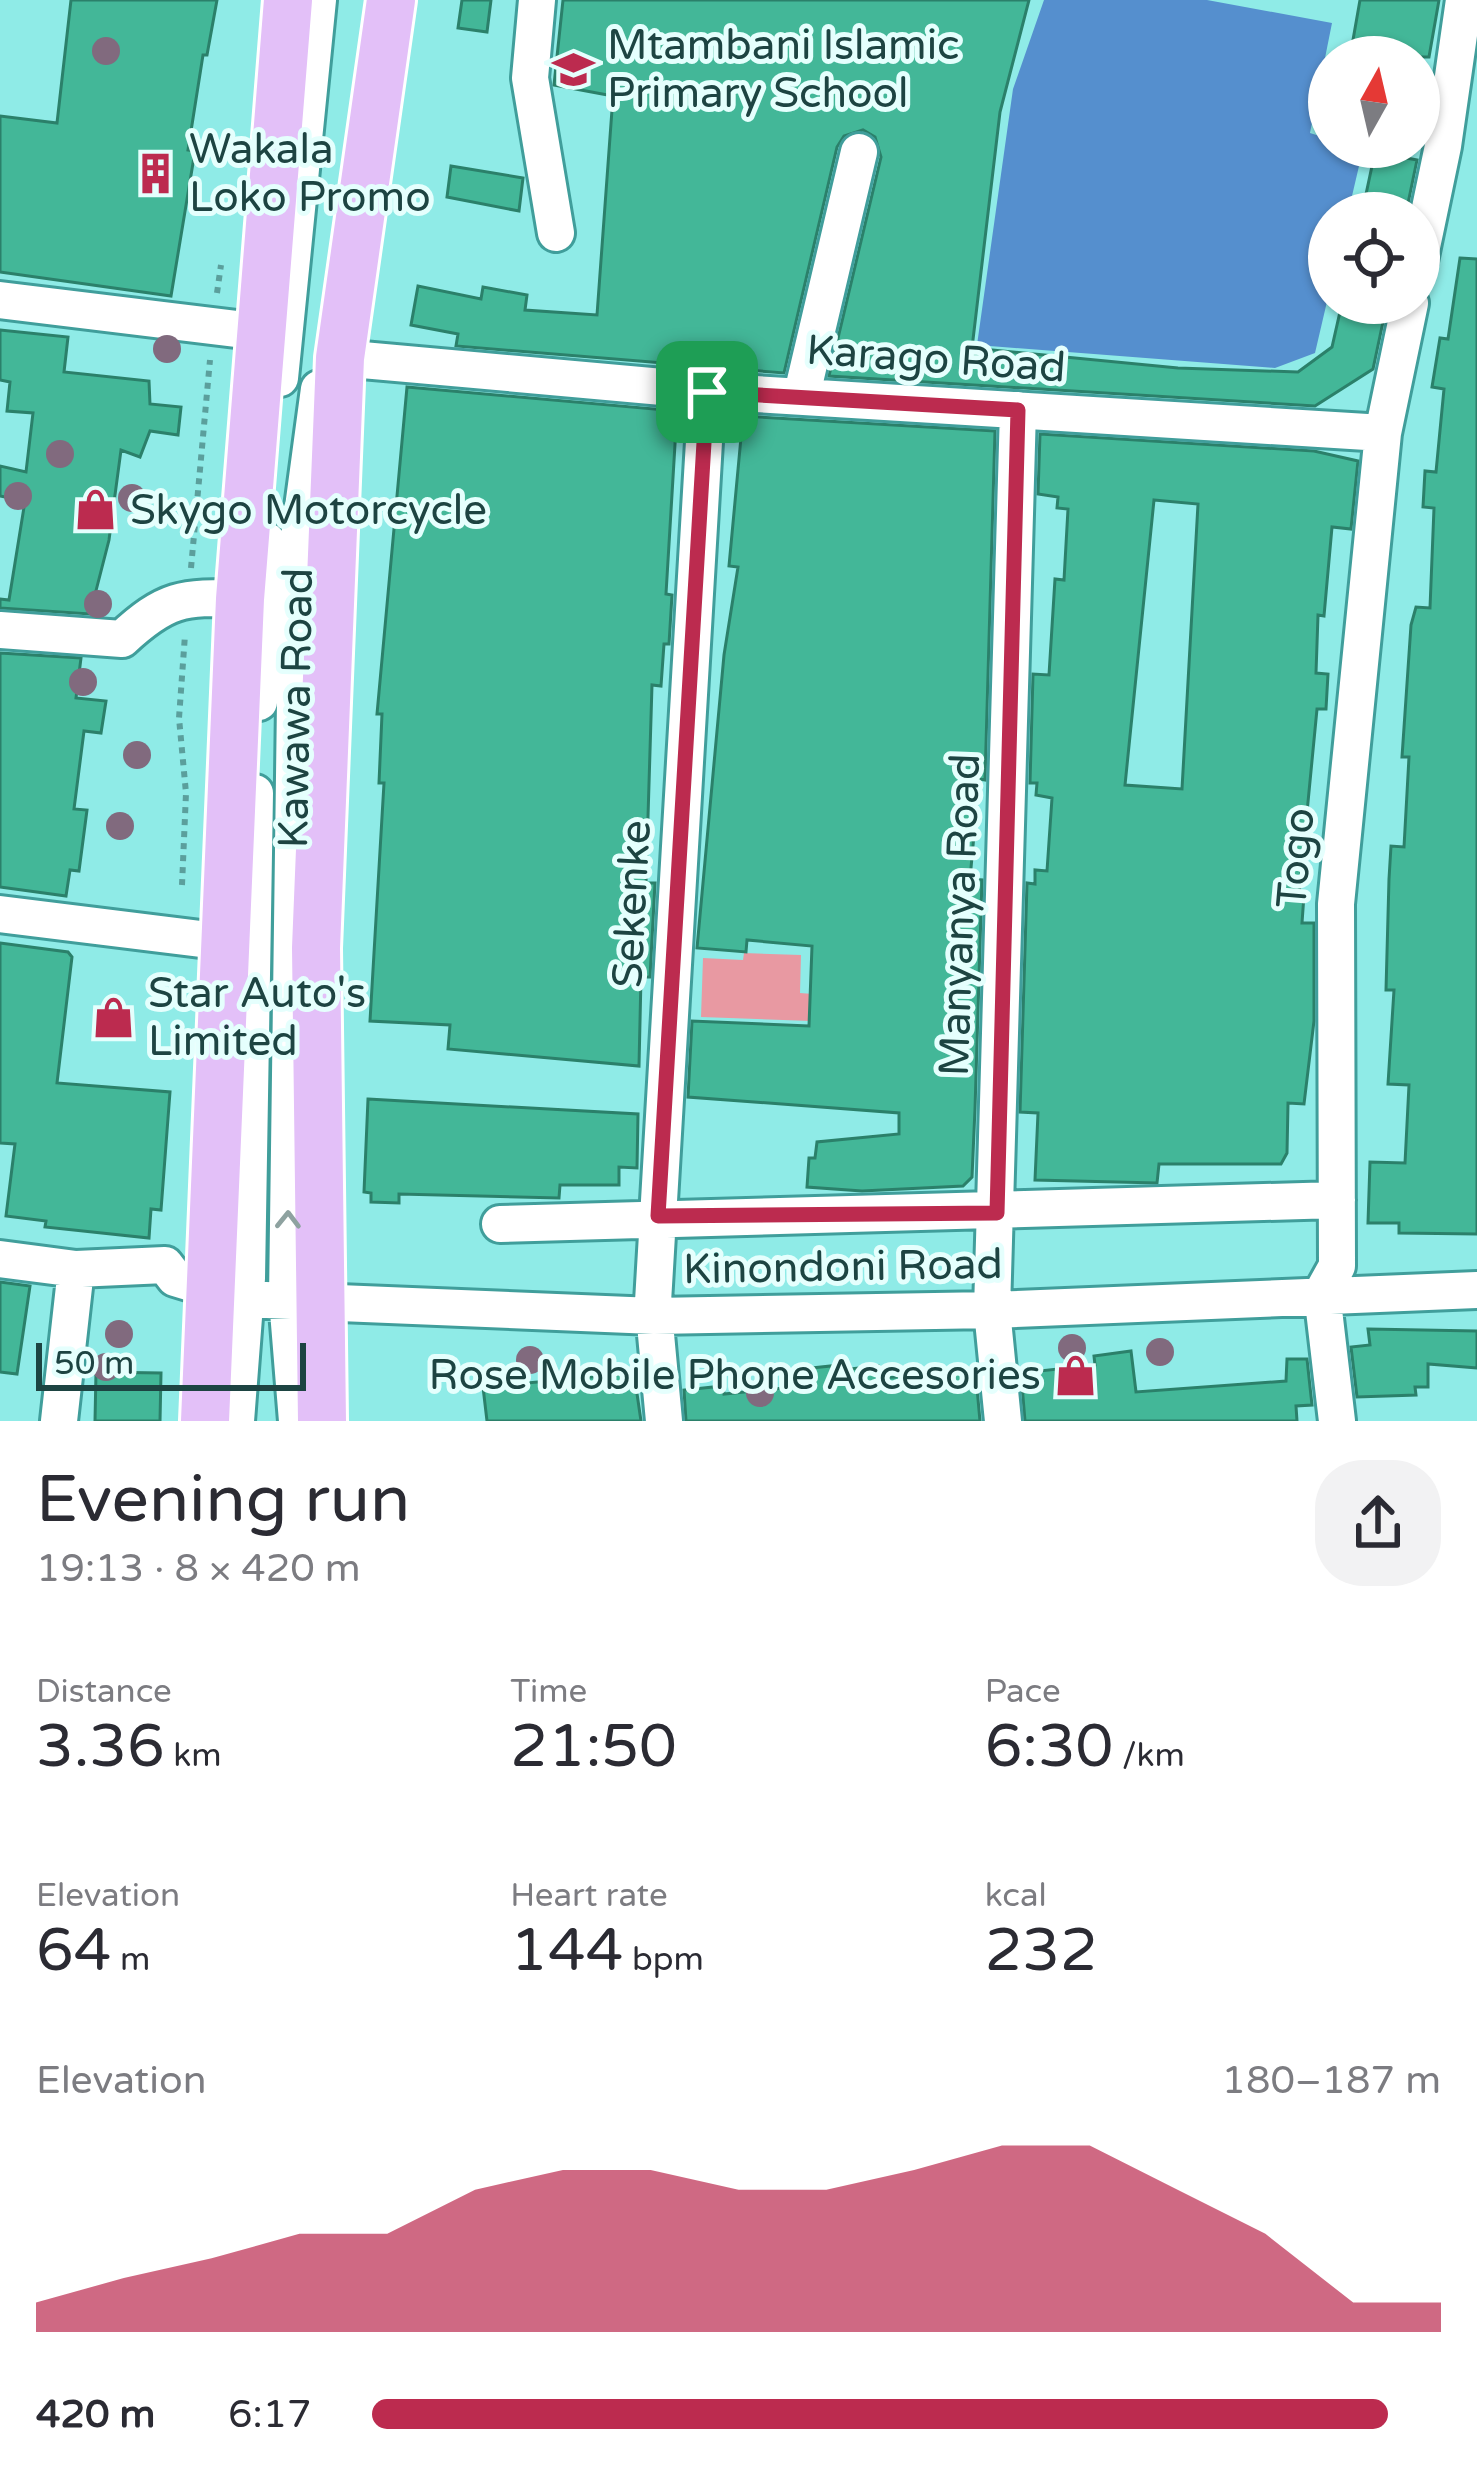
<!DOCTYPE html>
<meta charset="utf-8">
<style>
body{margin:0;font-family:"Varela Round",sans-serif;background:#f2f2f3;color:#2b2b33;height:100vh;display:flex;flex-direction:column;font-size:45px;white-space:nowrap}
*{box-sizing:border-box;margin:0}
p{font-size:39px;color:#7c7c81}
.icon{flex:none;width:66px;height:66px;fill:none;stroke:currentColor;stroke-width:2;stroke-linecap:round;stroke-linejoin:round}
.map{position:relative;height:1421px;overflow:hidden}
.side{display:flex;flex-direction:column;background:#fff;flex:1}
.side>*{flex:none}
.needle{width:78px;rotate:8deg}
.controls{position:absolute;left:1308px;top:36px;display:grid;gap:24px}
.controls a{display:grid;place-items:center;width:132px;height:132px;border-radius:50%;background:#fff;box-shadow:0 3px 9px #0004;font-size:60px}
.scale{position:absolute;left:36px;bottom:30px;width:270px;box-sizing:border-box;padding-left:12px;border:6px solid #1d4442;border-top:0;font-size:33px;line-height:42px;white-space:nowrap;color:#1d4442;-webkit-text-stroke:9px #e5fffd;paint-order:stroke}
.pin{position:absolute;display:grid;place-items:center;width:102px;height:102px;color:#fff;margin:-51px;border-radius:24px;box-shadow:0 6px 18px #0006}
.round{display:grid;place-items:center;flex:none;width:126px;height:126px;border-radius:48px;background:#f2f2f3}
.head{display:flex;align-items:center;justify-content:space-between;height:204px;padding:0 36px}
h1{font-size:66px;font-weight:600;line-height:90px}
.stats{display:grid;grid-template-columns:repeat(3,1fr);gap:18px;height:204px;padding:12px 36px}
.stats div{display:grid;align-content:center}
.stats b{font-size:60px;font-weight:600}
.stats small{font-size:33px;font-weight:400}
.stats p{font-size:33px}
.chart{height:336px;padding:24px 36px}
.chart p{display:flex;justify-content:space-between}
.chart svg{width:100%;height:216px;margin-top:12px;fill:#bc2b4f;opacity:.7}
ul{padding:0 36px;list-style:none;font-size:39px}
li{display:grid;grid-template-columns:192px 144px 1fr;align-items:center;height:90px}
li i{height:30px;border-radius:15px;background:#bc2b4f}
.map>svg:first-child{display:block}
.green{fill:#e899a2}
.water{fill:#558fce}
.building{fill:#43b798;stroke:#2b806a;stroke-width:3;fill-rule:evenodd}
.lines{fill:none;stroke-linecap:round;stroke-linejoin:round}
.minor-casing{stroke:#409e9b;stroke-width:42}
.major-casing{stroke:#fff;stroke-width:54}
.path{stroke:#5b9f9c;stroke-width:6;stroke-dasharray:6 6;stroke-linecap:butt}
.minor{stroke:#fff;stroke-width:36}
.major{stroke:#e3c0f8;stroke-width:48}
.tree{fill:#816a7e}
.oneway{stroke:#8ea2a0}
.route-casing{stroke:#fff;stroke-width:24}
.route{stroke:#bc2b4f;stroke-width:15}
.labels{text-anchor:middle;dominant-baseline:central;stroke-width:10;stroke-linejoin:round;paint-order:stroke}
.poi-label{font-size:42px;fill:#1d4442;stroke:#e5fffd;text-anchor:start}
.street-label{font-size:42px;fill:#1d4442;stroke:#e5fffd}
</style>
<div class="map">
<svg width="1477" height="1421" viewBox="0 0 1477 1421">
<rect width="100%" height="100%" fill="#8febe7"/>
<path class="green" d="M 744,953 L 801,955 L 800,993 L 813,994 L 811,1021 L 701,1017 L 703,958 L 743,960 Z"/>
<path class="water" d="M 1044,0 L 1207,0 L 1332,23 L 1310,133 L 1329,139 L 1329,147 L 1363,149 L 1348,213 L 1329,213 L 1329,293 L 1315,353 L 1275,368 L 977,345 L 1013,89 Z"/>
<path class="building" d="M 71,0 L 217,0 L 207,55 L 203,55 L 188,150 L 195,151 L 171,296 L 0,272 L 0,116 L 57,123 Z
M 462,0 L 491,0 L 487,32 L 458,28 Z
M 563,0 L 1029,0 L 1000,112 L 972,348 L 1178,368 L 1298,372 L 1332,347 L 1342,303 L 1387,303 L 1373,369 L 1315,406 L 829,376 L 881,157 L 875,137 L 863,130 L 844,136 L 837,147 L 784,373 L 456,346 L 458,334 L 411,325 L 418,286 L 481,299 L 483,287 L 527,295 L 525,310 L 597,315 L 613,96 L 554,85 Z
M 1360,0 L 1439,0 L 1429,57 L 1350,57 Z
M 1375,152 L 1417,160 L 1406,213 L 1362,213 Z
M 451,166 L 523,178 L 519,211 L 447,197 Z
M 1460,258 L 1477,259 L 1477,1234 L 1399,1233 L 1399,1223 L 1368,1223 L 1370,1162 L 1405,1163 L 1409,1085 L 1388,1084 L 1394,990 L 1386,990 L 1389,879 L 1391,846 L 1404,847 L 1409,757 L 1402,757 L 1411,625 L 1416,607 L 1430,608 L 1434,508 L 1423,507 L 1425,471 L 1436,472 L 1444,389 L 1432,387 L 1440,338 L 1448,339 Z
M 0,330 L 68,337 L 64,372 L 149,381 L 150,404 L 181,407 L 178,435 L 150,431 L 140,457 L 121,450 L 109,540 L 90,614 L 0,608 L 0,599 L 9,600 L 25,501 L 0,496 L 0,466 L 26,472 L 33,413 L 7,411 L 10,382 L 0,380 Z
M 407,387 L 677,411 L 666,594 L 672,595 L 669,644 L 664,644 L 661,686 L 652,685 L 646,883 L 655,883 L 650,977 L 641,977 L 639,1066 L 448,1049 L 450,1025 L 370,1021 L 384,783 L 379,783 L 382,714 L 377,714 Z
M 743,416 L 995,431 L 985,780 L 979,779 L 970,879 L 982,880 L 975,1109 L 972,1177 L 963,1186 L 862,1191 L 807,1187 L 809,1158 L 815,1158 L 817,1142 L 899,1134 L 899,1113 L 688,1097 L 692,1021 L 809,1026 L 812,946 L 747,940 L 746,952 L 697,948 L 724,655 L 738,567 L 729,566 Z
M 1040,434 L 1314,451 L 1358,461 L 1351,529 L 1332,527 L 1324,616 L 1318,615 L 1316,673 L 1328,674 L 1326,709 L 1317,709 L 1299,895 L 1304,895 L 1302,923 L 1314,923 L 1314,1021 L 1304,1104 L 1288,1103 L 1287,1153 L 1281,1164 L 1159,1164 L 1157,1183 L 1035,1180 L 1038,1113 L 1020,1112 L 1027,883 L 1035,884 L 1035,870 L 1047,871 L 1052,798 L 1036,795 L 1037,783 L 1030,783 L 1033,674 L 1049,675 L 1055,579 L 1064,580 L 1068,509 L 1057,508 L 1058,497 L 1038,494 ZM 1154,500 L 1198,504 L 1182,789 L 1125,785 Z
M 0,653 L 81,658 L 76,698 L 106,701 L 101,733 L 84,731 L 74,809 L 87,810 L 79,871 L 70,870 L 66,896 L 0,887 Z
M 0,943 L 68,952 L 72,957 L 57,1083 L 170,1092 L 161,1210 L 151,1209 L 149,1238 L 45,1227 L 46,1221 L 6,1216 L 15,1144 L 0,1143 Z
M 368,1099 L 638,1114 L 637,1168 L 619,1167 L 619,1185 L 560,1185 L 559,1198 L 399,1194 L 399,1203 L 371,1202 L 371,1193 L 364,1192 Z
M 0,1282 L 30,1286 L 17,1374 L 0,1372 Z
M 1368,1329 L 1477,1331 L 1477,1368 L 1428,1364 L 1428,1387 L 1415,1387 L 1416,1395 L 1357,1397 L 1351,1347 L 1370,1345 Z
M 1131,1351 L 1136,1392 L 1286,1381 L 1287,1359 L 1307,1359 L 1312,1405 L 1296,1406 L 1297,1421 L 1025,1421 L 1021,1373 L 1095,1365 L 1094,1356 Z
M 831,1366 L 832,1371 L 878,1366 L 879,1378 L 963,1373 L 964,1379 L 976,1377 L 980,1421 L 686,1421 L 684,1390 L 723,1386 L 724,1394 L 793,1387 L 792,1370 Z
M 96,1372 L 161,1373 L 160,1421 L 95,1421 Z
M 634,1373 L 641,1421 L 487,1421 L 483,1387 Z"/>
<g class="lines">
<defs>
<path id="minor" d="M 537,0 L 530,78 L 556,233
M 1419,261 L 1443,146 L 1464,0
M 0,300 L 261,332
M 340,358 L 707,391 L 1383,433
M 280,378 L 318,0
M 802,394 L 859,152
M 0,630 L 122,639 C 165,599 183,596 240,599
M 259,702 L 267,541
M 0,914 L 225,942
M 500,1224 L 1337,1200
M 0,1259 L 76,1269 L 165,1265 L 175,1278 L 244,1299 L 654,1316 L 992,1310 L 1477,1290
M 59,1421 L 76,1269
M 236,1421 L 247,1278 L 255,793
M 297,1421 L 287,1299 L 297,552 L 319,389
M 664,1421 L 653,1302 L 707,391
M 1003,1421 L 992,1310 L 1018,410
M 1337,1421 L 1322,1293 L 1337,1266 L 1336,904 L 1383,433 L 1410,303"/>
<path id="major" d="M 205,1421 L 240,599 L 288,0
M 322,1421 L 316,948 L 340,358 L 391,0"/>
</defs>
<use href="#minor" class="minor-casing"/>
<use href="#major" class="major-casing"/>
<path class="path" d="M 217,293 L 221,265
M 191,568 L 210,360
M 182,885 L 186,793 L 179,718 L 185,635"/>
<use href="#minor" class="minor"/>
<use href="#major" class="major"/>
</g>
<g class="tree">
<circle cx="106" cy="51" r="14"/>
<circle cx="167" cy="349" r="14"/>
<circle cx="60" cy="454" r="14"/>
<circle cx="18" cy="496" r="14"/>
<circle cx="132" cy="498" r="14"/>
<circle cx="98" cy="604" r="14"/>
<circle cx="83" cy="682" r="14"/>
<circle cx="137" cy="755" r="14"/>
<circle cx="120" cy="826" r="14"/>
<circle cx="119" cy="1334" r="14"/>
<circle cx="1072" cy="1348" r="14"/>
<circle cx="1160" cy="1352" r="14"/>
<circle cx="530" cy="1360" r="14"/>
<circle cx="106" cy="1367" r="14"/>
<circle cx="760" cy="1393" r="14"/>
</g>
<defs><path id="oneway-chevron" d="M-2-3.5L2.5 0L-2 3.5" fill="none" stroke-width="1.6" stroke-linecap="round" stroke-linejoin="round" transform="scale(3)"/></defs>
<use class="oneway" href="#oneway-chevron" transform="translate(288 1220) rotate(-89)"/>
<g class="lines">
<defs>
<path id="route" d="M 707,392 L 1018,410 L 997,1213 L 658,1216 Z"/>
</defs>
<use href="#route" class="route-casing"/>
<use href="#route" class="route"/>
</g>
<defs>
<symbol id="school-bare" viewBox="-9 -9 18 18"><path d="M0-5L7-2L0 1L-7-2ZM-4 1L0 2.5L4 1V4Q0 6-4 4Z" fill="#bc2b4f" stroke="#e5fffd" stroke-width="2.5" paint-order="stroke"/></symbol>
<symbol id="building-bare" viewBox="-9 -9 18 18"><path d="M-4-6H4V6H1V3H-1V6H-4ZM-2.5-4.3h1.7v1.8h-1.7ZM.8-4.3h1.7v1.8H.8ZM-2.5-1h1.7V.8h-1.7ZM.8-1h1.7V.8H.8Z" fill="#bc2b4f" stroke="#e5fffd" stroke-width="2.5" paint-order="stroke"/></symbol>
<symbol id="shop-bare" viewBox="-9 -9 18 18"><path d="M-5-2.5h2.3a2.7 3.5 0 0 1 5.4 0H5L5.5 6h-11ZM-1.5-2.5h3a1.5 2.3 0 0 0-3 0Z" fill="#bc2b4f" stroke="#e5fffd" stroke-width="2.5" paint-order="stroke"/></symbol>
</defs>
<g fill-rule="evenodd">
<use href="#school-bare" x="544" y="40" width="59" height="59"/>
<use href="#building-bare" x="126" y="144" width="59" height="59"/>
<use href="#shop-bare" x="66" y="480" width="59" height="59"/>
<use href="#shop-bare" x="84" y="988" width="59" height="59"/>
<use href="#shop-bare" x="1046" y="1346" width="59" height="59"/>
</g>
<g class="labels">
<g class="poi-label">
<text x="607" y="45">Mtambani Islamic<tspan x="607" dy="48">Primary School</tspan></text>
<text x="189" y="149">Wakala<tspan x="189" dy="48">Loko Promo</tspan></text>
<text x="130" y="510">Skygo Motorcycle</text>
<text x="148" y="993">Star Auto's<tspan x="148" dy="48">Limited</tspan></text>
<text x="1041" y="1375" text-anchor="end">Rose Mobile Phone Accesories</text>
</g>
<g class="street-label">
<text transform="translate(936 359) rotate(4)">Karago Road</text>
<text transform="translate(296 708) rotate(-89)">Kawawa Road</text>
<text transform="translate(1296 858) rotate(-85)">Togo</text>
<text transform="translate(632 904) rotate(-87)">Sekenke</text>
<text transform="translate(960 915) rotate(-88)">Manyanya Road</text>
<text transform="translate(843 1267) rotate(-1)">Kinondoni Road</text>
</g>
</g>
</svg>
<div class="controls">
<a><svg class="needle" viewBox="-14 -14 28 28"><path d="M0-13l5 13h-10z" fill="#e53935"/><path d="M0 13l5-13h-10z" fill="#7c7c81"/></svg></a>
<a><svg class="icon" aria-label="locate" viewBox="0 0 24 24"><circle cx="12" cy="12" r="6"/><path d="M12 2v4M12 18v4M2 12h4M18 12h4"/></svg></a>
</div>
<div class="scale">50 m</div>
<div class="pin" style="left:707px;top:392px;background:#1e9e55"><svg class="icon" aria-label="arrive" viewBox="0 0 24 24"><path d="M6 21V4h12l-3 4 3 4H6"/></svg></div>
</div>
<section class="side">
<div class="head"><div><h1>Evening run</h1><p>19:13 · 8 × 420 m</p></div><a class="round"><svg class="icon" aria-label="share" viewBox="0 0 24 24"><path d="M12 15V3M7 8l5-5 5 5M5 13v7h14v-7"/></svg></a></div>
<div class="stats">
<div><p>Distance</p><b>3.36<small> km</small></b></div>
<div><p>Time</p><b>21:50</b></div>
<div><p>Pace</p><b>6:30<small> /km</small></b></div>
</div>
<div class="stats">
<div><p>Elevation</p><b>64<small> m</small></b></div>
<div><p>Heart rate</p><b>144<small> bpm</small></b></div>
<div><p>kcal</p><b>232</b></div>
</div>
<div class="chart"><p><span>Elevation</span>180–187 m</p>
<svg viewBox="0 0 160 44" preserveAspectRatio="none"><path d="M0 44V38L10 33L20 29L30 24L40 24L50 15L60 11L70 11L80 15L90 15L100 11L110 6L120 6L130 15L140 24L150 38L160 38V44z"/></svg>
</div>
<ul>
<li><b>420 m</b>6:17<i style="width:95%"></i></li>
</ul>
</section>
